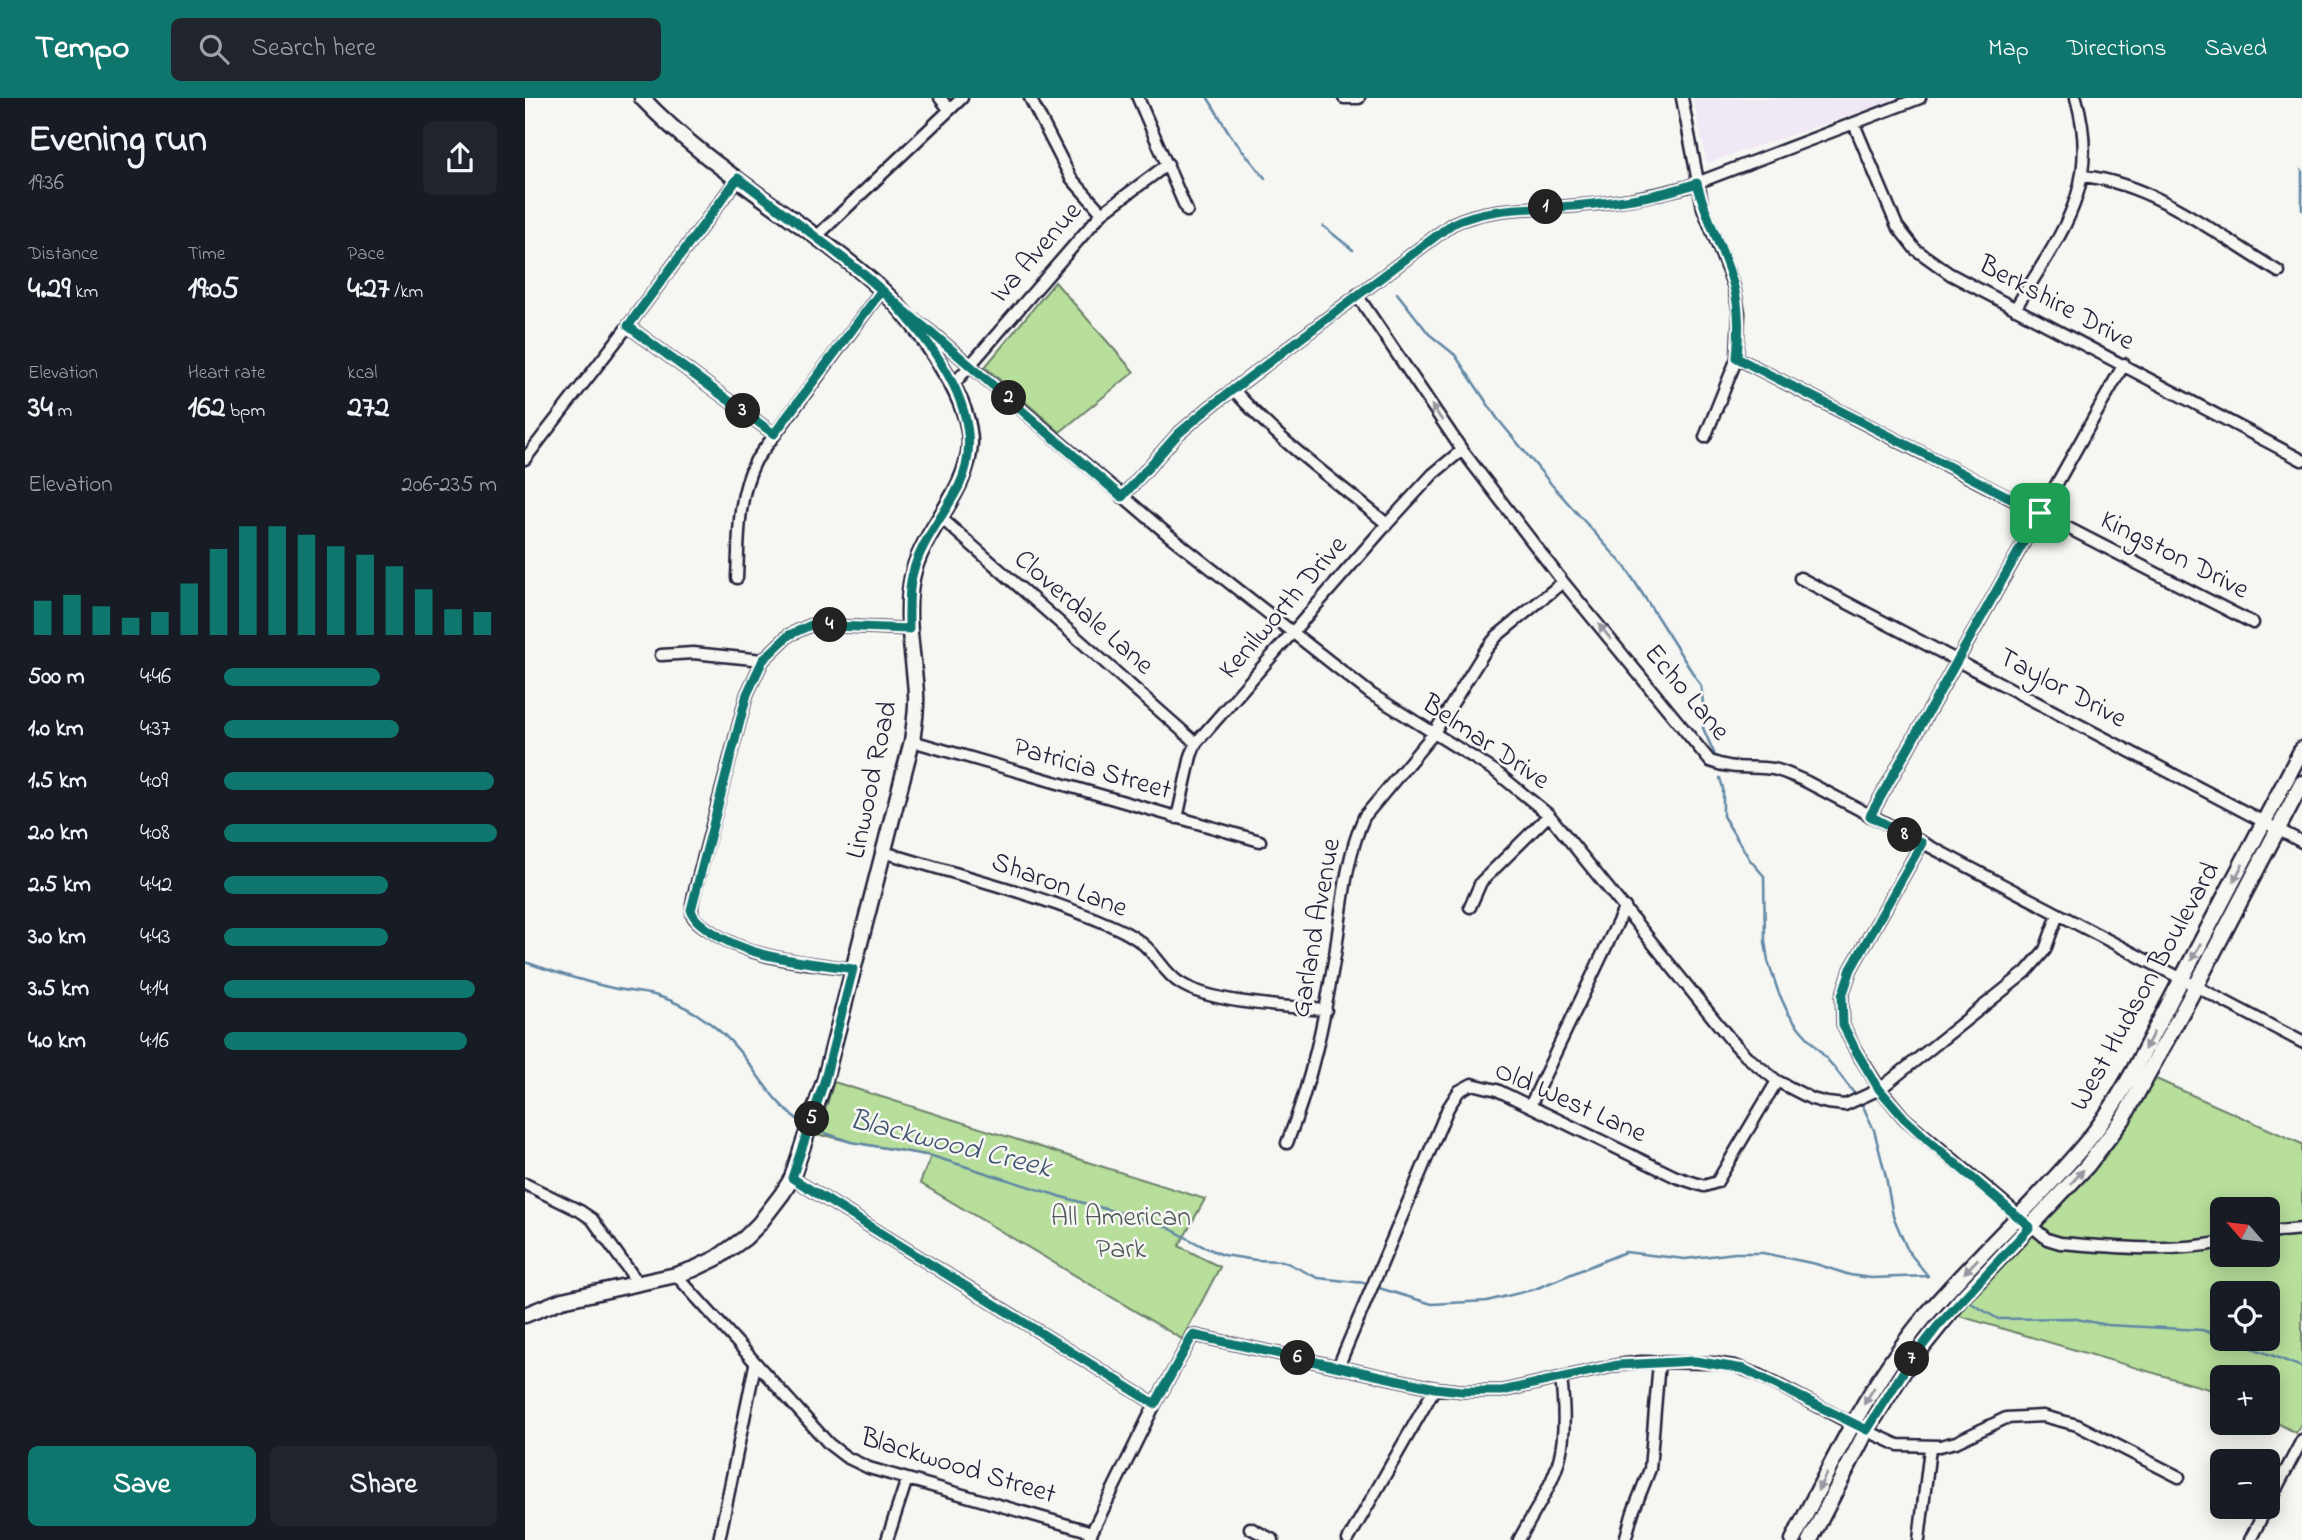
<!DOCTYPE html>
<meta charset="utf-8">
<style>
body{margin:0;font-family:"Indie Flower",sans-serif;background:#20242c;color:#f1f3f6;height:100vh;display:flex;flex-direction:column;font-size:26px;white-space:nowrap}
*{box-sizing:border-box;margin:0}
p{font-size:23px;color:#9ea1a6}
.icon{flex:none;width:38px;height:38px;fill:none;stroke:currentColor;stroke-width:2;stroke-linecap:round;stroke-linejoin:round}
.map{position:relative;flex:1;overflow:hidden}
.drawer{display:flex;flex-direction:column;background:#171b24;width:525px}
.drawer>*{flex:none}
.needle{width:46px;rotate:298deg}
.fabs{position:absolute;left:1685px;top:1099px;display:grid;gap:14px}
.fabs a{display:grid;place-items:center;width:70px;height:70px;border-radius:10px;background:#171b24;box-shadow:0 4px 18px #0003;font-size:35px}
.pin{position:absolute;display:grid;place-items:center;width:60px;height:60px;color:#fff;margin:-30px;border-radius:14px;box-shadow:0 4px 10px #0006}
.km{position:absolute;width:35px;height:35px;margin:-18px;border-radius:50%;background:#222;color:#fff;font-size:19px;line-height:35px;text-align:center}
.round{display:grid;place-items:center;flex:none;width:74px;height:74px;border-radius:10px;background:#20242c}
.summary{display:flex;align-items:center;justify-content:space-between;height:119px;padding:0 28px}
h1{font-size:38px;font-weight:700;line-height:52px}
.figures{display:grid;grid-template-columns:repeat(3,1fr);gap:10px;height:119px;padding:7px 28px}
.figures div{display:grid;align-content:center}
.figures b{font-size:30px;font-weight:700}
.figures small{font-size:19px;font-weight:400}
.figures p{font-size:19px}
.chart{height:196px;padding:14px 28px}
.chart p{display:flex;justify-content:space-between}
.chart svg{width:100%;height:126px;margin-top:7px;stroke:#0f766e;stroke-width:6}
.button{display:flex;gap:14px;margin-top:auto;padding:14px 28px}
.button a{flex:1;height:80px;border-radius:10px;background:#0f766e;color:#fff;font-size:28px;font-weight:700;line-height:80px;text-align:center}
.button a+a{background:#20242c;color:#f1f3f6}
ul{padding:0 28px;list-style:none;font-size:23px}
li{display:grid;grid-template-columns:112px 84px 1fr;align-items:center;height:52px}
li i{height:18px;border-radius:9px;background:#0f766e}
header{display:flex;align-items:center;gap:42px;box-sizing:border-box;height:98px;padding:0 35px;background:#0f766e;color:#fff}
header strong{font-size:33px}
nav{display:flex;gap:38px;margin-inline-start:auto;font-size:24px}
.search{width:490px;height:63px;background:#20242c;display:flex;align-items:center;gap:18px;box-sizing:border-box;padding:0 24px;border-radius:10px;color:#9ea1a6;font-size:26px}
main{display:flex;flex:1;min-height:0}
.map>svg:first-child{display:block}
.built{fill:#f0e8f4}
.green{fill:#b7df9b;stroke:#6c806b;stroke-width:2;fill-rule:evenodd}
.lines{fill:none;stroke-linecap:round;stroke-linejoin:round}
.stream{stroke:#6187a5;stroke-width:2.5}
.street-casing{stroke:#22223b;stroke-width:15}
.secondary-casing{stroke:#22223b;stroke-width:19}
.street{stroke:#f6f6f2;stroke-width:10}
.secondary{stroke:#f6f6f2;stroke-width:14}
.oneway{fill:#9797a0}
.route-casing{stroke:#fff;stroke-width:14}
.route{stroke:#0f766e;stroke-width:9}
.labels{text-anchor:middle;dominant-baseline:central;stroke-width:5;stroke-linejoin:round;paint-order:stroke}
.street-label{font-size:28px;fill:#22223b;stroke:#f6f6f2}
.park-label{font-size:28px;fill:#4f5b58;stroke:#f6f6f2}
.water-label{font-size:30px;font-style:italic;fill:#425570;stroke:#f6f6f2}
</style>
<header>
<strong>Tempo</strong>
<div class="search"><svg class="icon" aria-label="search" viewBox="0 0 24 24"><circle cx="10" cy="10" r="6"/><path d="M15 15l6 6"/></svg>Search here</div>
<nav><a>Map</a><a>Directions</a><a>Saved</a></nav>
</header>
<main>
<section class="drawer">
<div class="summary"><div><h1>Evening run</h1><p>19:36</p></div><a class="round"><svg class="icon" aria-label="share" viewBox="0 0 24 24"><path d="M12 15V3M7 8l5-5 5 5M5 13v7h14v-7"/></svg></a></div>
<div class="figures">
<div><p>Distance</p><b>4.29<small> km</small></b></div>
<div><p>Time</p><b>19:05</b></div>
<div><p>Pace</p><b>4:27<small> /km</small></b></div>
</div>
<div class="figures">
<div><p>Elevation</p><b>34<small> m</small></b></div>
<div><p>Heart rate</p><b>162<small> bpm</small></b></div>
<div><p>kcal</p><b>272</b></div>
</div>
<div class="chart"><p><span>Elevation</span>206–235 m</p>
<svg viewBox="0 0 160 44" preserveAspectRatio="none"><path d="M5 44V32M15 44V30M25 44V34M35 44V38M45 44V36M55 44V26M65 44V14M75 44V6M85 44V6M95 44V9M105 44V13M115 44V16M125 44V20M135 44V28M145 44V35M155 44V36"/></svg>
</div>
<ul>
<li><b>500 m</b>4:46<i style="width:57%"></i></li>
<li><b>1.0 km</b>4:37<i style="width:64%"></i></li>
<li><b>1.5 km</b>4:09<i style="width:99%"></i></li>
<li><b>2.0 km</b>4:08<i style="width:100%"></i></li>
<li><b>2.5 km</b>4:42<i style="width:60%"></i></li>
<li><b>3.0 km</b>4:43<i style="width:60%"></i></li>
<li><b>3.5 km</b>4:14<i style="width:92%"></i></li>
<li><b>4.0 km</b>4:16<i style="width:89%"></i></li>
</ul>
<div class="button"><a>Save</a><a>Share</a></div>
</section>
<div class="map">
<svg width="1777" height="1442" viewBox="0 0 1777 1442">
<rect width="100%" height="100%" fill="#f6f6f2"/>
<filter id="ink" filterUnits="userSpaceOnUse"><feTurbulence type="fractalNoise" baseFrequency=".0143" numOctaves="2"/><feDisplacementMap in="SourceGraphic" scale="14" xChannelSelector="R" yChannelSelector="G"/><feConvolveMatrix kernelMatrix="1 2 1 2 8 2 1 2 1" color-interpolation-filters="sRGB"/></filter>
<g filter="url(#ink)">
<path class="built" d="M 1168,0 L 1377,0 L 1182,65 Z"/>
<path class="green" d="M 530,184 L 609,274 L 535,334 L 460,269 Z
M 1631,981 L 1777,1046 L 1777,1324 L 1771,1335 L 1743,1320 L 1743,1279 L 1698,1279 L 1697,1295 L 1431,1217 L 1575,1064 L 1600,1031 ZM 1698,1111 L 1743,1111 L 1743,1157 L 1698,1157 ZM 1698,1195 L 1743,1195 L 1743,1241 L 1698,1241 Z
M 309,984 L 680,1101 L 654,1148 L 695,1169 L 657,1241 L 395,1085 L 406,1058 L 326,1044 L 303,1038 L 292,1038 Z"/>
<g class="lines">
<path class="stream" d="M 683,0 L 706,38 L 740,80
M 1777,72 L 1777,112
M 798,128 L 828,152
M 872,195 L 904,236 L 930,257 L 972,320 L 1027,387 L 1101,470 L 1176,588 L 1179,614 L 1178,630 L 1190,657
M 1195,680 L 1198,690 L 1198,718 L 1225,762 L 1239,778 L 1240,843 L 1243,863 L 1253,893 L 1263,915 L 1275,931 L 1308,968 L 1332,999
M 0,864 C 29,874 57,883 87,890 C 101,893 115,894 129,897 C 155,904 178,918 198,936 C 229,963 243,1005 280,1026
M 1336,1004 L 1349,1032 L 1361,1079 L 1368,1118 L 1383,1153 L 1403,1178
M 289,1031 L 326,1044 L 407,1058 L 537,1099 L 621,1122 L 642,1129 L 675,1147 L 698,1157 L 731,1162 L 758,1163 L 793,1180 L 840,1185
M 854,1190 L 907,1206 L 962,1203 L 1010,1191 L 1100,1154 L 1160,1161 L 1210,1155 L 1238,1155 L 1291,1166 L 1325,1177 L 1346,1180 L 1403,1178
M 1446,1205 L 1473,1221 L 1547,1220 L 1582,1227 L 1677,1232 L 1698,1239
M 1704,1241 L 1777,1269"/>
<defs>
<path id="street" d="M 415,0 L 424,11
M 505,0 L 546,80 L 577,115
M 613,0 L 662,113
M 819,0 L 834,0
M 1157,0 L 1178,110 L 1209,189 L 1214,215 L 1212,260 L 1180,339
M 1329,26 L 1372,128 L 1390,151 L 1425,176 L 1777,362
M 1559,78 C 1631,87 1693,137 1754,174
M 291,139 L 437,0
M 832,197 L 937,352 L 1038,484 L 1185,663 C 1207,672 1225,668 1248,671 C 1259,673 1270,679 1280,683 L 1777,944
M 1490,211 C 1534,137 1577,91 1551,0
M 390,222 L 406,234 L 641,435 L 846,596 L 970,673 L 1024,717 L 1205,941 L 1221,958 L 1252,983 L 1287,1001 L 1302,1005 L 1320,1007 L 1355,991 L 1501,874 L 1520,852 L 1533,816
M 103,228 L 249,336
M 1212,260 L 1728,525
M 428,287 L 577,115 L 643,66
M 708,291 C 753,343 809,382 862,426
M 0,361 L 103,228 L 213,80
M 597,399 L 653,336 L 685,309 L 927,126 C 964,108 1008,111 1049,108 C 1087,105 1124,99 1161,89 L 1395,0
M 415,419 L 671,645
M 212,480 C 214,440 212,399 231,362 L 357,192
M 1275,480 L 1777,744
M 136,557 L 168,555 L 238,562
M 387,643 L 735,743
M 1345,718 L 1599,266
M 652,720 L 666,658 L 671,645 L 862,426 L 908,376 L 937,352
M 1397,745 L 1326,871 L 1317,898 L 1318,927 L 1331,953 L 1355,991 L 1379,1020 L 1522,1141 L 1535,1145 C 1589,1149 1645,1155 1698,1144
M 359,754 C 435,778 514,796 587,828 C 601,834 616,842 626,854 C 636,865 643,878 655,885 C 687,906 762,908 801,912
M 945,809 L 956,784 L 1024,717
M 329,871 C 278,864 226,862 184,832 C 178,828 171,824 168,818 C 165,811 168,803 169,796 L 222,596 L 238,562 L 264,537 L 286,527 L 384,531
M 1005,1008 L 1100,809
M 762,1045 C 787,982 799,923 810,857 C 817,811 820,762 839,719 L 909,635 L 960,553 L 972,538 L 1038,484
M 267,1080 L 630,1306
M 0,1086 L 55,1113 L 67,1121 L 113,1185
M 1743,1134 L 1777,1131
M 151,1177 L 304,1346 L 321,1359 L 344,1370 L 567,1434
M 813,1269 L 923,1010 L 934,993 L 947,986 L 972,992 L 1151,1079 L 1179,1088 L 1192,1084 L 1252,983
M 1743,1406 L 1777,1342
M 725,1430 L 748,1442
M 194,1442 L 230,1267
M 362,1442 L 382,1381
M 563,1442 L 630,1306 L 668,1237 L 910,1290 L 937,1293 L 977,1293 L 1093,1267 L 1116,1264 L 1188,1265 L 1210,1268 L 1234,1277 L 1327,1326 L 1373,1347 L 1415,1348 L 1431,1344 L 1481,1320 L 1518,1318 L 1552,1327 L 1654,1379
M 823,1442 L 910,1290
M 994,1442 C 1008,1415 1028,1388 1035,1358 C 1041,1333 1039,1305 1036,1280
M 1100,1442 L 1108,1414 L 1125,1371 L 1134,1264
M 1394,1442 L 1405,1350
M 1725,1442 L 1742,1409"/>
<path id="secondary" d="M 0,1217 L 37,1202 L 151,1177 L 169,1171 L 192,1160 L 220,1140 L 234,1126 L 257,1096 L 267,1080 L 300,981 L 387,643 C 389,628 392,612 391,596 C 389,557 379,519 387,480 C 397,431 443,396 445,345 C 445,321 433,296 421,276 C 403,245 383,216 357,192 C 281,123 187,74 117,0
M 1268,1442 C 1306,1366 1343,1288 1398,1221 C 1450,1158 1513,1104 1564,1041 C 1581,1020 1595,997 1608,974 L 1777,651
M 1285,1442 L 1342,1332 L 1382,1268 L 1437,1200 L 1562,1068 L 1598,1021 L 1663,903 L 1777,685"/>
</defs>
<use href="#street" class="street-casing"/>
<use href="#secondary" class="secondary-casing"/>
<use href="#street" class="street"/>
<use href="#secondary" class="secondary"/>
</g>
<defs><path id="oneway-solid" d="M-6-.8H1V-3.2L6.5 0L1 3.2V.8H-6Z" transform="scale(1.75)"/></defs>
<g class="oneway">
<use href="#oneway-solid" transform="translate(912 315) rotate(-124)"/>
<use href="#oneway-solid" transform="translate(1080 534) rotate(-130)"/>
<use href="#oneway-solid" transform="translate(1713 775) rotate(118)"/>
<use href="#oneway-solid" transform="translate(1671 854) rotate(118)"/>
<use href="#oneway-solid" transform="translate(1624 943) rotate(118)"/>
<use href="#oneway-solid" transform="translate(1552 1079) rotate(-48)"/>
<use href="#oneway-solid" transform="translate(1446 1168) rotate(134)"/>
<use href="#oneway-solid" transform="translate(1344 1298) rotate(122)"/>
<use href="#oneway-solid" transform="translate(1297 1384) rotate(117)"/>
</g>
</g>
<g class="lines" filter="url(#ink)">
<defs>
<path id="route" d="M 1515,415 L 1212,260 C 1214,236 1215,213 1209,189 C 1200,154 1181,121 1172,85 C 1133,99 1091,104 1049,108 C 1008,111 964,108 927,126 L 685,309 L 653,336 L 597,399 L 406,234 C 381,216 360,194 337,175 C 296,142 254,111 213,80 L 103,228 L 249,336 L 357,192 C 404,240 468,318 434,388 C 419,418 395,444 387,478 C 383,495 384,513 384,531 L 286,527 L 264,537 L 238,562 L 222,596 L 166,812 C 169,822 176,826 184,832 C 226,862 278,863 328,871 L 300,981 L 267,1080 L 630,1306 L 668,1237 L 910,1290 L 937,1293 L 977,1293 L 1093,1267 L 1170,1263 L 1219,1271 L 1342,1332 L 1382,1268 L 1412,1229 L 1505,1129 L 1404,1043 L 1379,1020 L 1354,991 L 1331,953 L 1318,927 L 1317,898 L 1326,871 L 1397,745 L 1345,718 L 1515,415"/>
</defs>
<use href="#route" class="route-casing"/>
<use href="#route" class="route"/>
</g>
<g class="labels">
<g class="street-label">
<text transform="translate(512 155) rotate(-49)">Iva Avenue</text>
<text transform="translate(1531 206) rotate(28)">Berkshire Drive</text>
<text transform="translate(1649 458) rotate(27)">Kingston Drive</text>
<text transform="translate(759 510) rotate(-49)">Kenilworth Drive</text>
<text transform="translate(558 515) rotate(41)">Cloverdale Lane</text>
<text transform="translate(1537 591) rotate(28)">Taylor Drive</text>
<text transform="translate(1161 595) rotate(50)">Echo Lane</text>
<text transform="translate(960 645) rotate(34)">Belmar Drive</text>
<text transform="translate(567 672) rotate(16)">Patricia Street</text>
<text transform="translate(348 682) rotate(-78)">Linwood Road</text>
<text transform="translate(534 788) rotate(20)">Sharon Lane</text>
<text transform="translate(792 830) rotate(-80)">Garland Avenue</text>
<text transform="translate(1621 889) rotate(-61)">West Hudson Boulevard</text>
<text transform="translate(1045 1005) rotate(24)">Old West Lane</text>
<text transform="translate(433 1369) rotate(17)">Blackwood Street</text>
</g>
<g class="park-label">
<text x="596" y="1120">All American<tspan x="596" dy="32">Park</tspan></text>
</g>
<g class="water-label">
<text transform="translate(425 1047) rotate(14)">Blackwood Creek</text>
</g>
</g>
</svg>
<div class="fabs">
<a><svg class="needle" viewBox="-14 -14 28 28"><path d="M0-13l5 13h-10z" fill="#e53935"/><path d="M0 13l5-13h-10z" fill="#9ea1a6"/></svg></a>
<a><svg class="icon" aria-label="locate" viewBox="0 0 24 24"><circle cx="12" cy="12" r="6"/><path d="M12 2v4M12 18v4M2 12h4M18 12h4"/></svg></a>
<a>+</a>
<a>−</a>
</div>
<div class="pin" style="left:1515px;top:415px;background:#1e9e55"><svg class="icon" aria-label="arrive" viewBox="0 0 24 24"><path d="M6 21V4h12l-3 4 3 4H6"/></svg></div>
<b class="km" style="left:1021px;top:109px">1</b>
<b class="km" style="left:484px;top:300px">2</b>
<b class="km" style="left:218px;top:313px">3</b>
<b class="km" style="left:305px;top:527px">4</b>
<b class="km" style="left:287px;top:1021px">5</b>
<b class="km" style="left:773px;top:1260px">6</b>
<b class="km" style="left:1387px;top:1261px">7</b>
<b class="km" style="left:1380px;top:737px">8</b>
</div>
</main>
